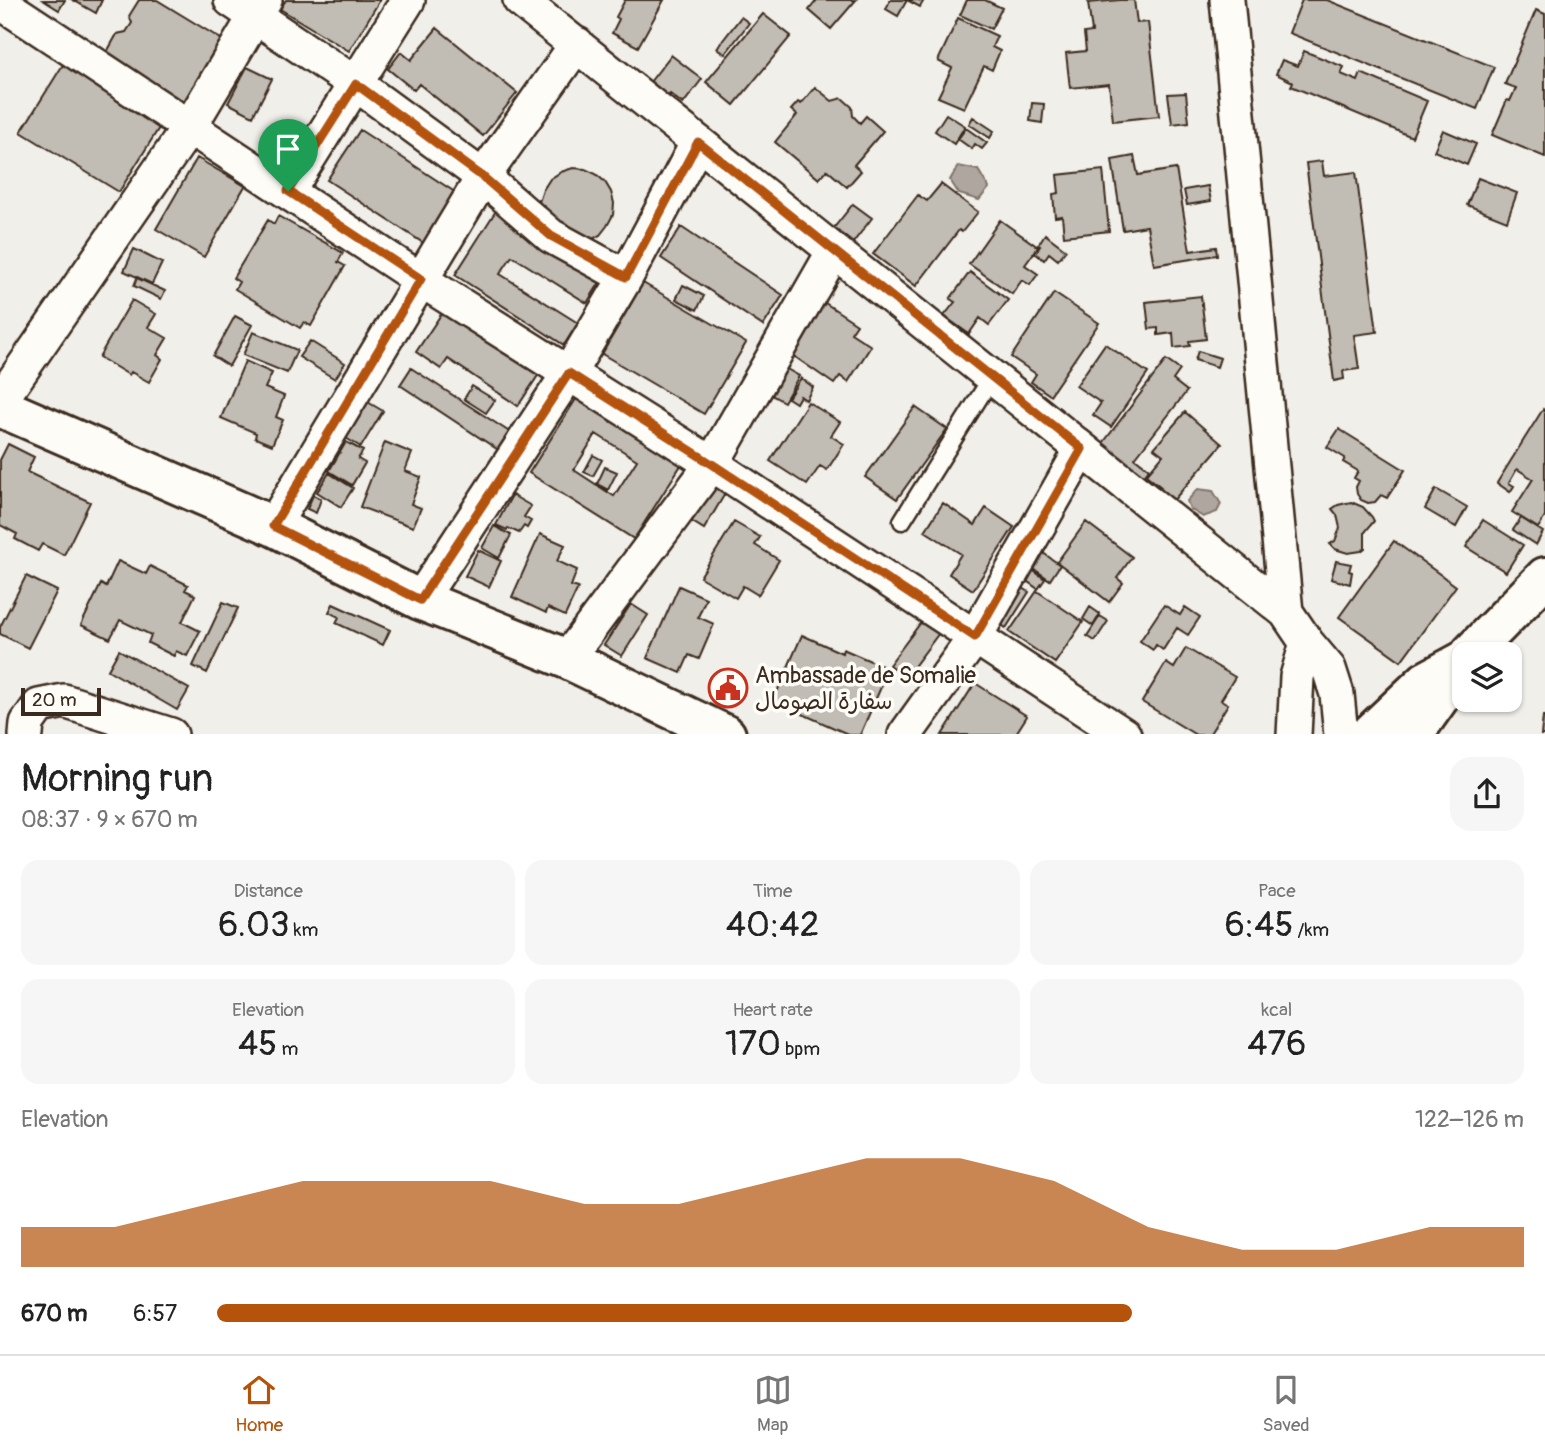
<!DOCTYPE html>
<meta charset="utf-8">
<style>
body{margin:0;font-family:Pangolin,"Playpen Sans Arabic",sans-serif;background:#f6f6f6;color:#222;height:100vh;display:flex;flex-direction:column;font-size:26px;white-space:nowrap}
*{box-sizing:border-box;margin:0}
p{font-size:23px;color:#767676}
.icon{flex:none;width:38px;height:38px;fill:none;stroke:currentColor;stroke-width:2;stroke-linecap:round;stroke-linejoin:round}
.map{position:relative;height:734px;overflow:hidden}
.details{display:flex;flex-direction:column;background:#fff;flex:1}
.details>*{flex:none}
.fabs{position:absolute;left:1452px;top:642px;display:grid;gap:14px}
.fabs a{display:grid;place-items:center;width:70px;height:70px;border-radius:14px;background:#fff;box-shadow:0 2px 5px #0004;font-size:35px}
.scale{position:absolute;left:21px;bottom:18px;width:80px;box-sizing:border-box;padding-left:7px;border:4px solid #3b2a1e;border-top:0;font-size:19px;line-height:24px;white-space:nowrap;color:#3b2a1e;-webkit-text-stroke:5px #fdfcf7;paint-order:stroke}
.pin{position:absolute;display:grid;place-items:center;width:60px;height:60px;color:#fff;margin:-72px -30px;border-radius:50% 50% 50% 0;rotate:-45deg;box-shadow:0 0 7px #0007}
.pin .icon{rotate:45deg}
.round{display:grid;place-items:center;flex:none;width:74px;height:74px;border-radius:21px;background:#f6f6f6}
.summary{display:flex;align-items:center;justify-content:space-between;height:119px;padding:0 21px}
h1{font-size:38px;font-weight:600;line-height:52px}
.figures{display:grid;grid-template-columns:repeat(3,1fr);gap:10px;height:119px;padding:7px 21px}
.figures div{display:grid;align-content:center;border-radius:18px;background:#f6f6f6;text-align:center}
.figures b{font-size:35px;font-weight:600}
.figures small{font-size:19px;font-weight:400}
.figures p{font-size:19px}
.chart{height:196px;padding:14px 21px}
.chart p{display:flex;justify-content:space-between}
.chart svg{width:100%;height:126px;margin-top:7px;fill:#b45309;opacity:.7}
ul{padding:0 21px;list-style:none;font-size:23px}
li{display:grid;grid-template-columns:112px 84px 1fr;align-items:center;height:52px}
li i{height:18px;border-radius:9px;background:#b45309}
.menu{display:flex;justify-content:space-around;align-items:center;height:98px;border-top:2px solid #e0e0e0;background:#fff;font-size:19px;color:#767676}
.menu a{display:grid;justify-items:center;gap:4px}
.menu .current{color:#b45309}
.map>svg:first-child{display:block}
.water{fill:#aea69f;stroke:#80746b;stroke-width:2}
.building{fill:#c1bcb4;stroke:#3b2a1e;stroke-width:2;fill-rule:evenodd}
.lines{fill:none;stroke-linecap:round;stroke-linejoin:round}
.lane-casing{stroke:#3b2a1e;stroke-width:21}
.street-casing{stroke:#3b2a1e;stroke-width:38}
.secondary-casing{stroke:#3b2a1e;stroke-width:44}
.lane{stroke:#fdfcf7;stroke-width:16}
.street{stroke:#fdfcf7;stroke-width:33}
.secondary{stroke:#fdfcf7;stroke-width:38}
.route-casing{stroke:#fff;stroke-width:14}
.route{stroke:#b45309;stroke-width:9}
.labels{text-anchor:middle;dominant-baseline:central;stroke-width:7;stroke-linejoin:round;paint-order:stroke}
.poi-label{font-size:23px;fill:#3b2a1e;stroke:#fdfcf7;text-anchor:start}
</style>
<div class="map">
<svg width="1545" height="735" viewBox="0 0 1545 735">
<rect width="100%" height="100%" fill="#f1efea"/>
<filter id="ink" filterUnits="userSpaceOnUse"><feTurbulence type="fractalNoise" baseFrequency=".0143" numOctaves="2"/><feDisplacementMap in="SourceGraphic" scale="14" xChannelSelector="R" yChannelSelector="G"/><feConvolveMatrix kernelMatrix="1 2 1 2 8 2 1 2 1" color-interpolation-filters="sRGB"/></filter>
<g filter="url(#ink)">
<path class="water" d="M 958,166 L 978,170 L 989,188 L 979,200 L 959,194 L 950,180 Z
M 1198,489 L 1213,491 L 1221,504 L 1217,512 L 1203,517 L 1190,509 L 1187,501 Z"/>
<path class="building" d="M 43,0 L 65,0 L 59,10 Z
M 73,0 L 102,0 L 96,13 Z
M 139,0 L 157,0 L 226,42 L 192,109 L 108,65 L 107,52 L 117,34 L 126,32 L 132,23 L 129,16 Z
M 286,0 L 380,0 L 349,51 L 280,9 Z
M 625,0 L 664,0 L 638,47 L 612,33 L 619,19 L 616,17 Z
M 817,0 L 856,0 L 831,29 L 809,10 Z
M 890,0 L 907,0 L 898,16 L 886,9 Z
M 907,0 L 919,0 L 923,2 L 920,7 Z
M 967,0 L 985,0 L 1002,8 L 991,29 L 960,15 Z
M 1120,0 L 1134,0 L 1137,23 L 1148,22 L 1159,116 L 1113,121 L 1109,84 L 1070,88 L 1066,53 L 1086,51 L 1084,33 L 1092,32 L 1088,3 Z
M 1302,0 L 1327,0 L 1494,67 L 1477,109 L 1289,33 Z
M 1536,10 L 1545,14 L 1545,157 L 1492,135 L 1507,100 L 1510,101 L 1516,88 L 1505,84 Z
M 763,14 L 791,36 L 734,105 L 706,82 Z
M 741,17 L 749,23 L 725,54 L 717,48 Z
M 958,18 L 997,36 L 992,47 L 1000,51 L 992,70 L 984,66 L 964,108 L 938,97 L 952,68 L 938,61 Z
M 437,28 L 517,93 L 483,136 L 419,84 L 414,90 L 388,69 L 401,52 L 411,60 Z
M 1304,51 L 1344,67 L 1341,74 L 1358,81 L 1361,73 L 1427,101 L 1412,137 L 1291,86 L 1293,82 L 1276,74 L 1282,60 L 1298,66 Z
M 671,55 L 702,79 L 683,104 L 670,94 L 668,97 L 650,82 Z
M 64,63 L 162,123 L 119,192 L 21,132 Z
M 247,67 L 272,79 L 253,116 L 228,103 Z
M 815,87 L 832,101 L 842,98 L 852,107 L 853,116 L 860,123 L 866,116 L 883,131 L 854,165 L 861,171 L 847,187 L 827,170 L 819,179 L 775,142 L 797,115 L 791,110 L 798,102 L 801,104 Z
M 1186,93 L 1189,122 L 1172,124 L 1168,94 Z
M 1032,103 L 1044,104 L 1042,123 L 1030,121 Z
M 946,114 L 965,126 L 954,144 L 935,131 Z
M 973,117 L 994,131 L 990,138 L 969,124 Z
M 966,128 L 987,143 L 982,149 L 975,144 L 972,149 L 958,139 Z
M 360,130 L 464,198 L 431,248 L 327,180 Z
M 1443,130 L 1476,144 L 1467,165 L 1434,151 Z
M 1134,156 L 1138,175 L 1176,169 L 1190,251 L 1216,247 L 1217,255 L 1154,265 L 1147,226 L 1123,230 L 1112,160 Z
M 197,158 L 245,186 L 204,257 L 156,229 Z
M 1322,161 L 1324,176 L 1356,172 L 1377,332 L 1354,335 L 1359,369 L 1343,371 L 1344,379 L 1334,381 L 1306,163 Z
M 573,168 L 585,169 L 596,174 L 605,182 L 611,192 L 614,203 L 613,215 L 607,226 L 600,235 L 589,241 L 541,215 L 539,202 L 543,190 L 550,179 L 561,172 Z
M 1103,170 L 1109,231 L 1064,236 L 1062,216 L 1055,217 L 1053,194 L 1059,193 L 1057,175 Z
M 1478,178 L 1517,193 L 1507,221 L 1467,205 Z
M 941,184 L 978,212 L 962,232 L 959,230 L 916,286 L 873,254 L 918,195 L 927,201 Z
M 1208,186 L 1211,201 L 1187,205 L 1184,190 Z
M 853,204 L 872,218 L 852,244 L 833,229 Z
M 497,209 L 604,276 L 587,303 L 512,256 L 500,274 L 578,323 L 564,345 L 455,275 Z
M 278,216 L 343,253 L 338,262 L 345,266 L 311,326 L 304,322 L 300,328 L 235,289 L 239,282 L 233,278 L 268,220 L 274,224 Z
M 1000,220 L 1038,247 L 1025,265 L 1038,274 L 1030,285 L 1022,280 L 1012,294 L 969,264 Z
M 681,227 L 783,295 L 763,326 L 661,258 Z
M 1045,234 L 1066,250 L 1058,260 L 1049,253 L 1044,260 L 1035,253 L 1040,246 L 1038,245 Z
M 134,249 L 162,263 L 152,284 L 124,271 Z
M 970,272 L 1008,300 L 989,325 L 980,318 L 969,334 L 944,316 L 955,302 L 950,299 Z
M 137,278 L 165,291 L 161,299 L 134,286 Z
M 643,283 L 746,343 L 704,414 L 602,354 Z
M 683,285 L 704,296 L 697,310 L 676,299 Z
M 1054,293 L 1099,323 L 1050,395 L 1031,382 L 1036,374 L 1011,357 Z
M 1201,296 L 1206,339 L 1189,341 L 1190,346 L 1174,348 L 1173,333 L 1158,335 L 1158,328 L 1149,329 L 1146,302 Z
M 132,300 L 156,314 L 148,327 L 167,338 L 157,355 L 162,359 L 149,382 L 131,372 L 129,375 L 99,357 Z
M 822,301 L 857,324 L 851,333 L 871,346 L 848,382 L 840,376 L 834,384 L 788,352 Z
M 444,310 L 539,374 L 518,406 L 448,359 L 441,369 L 416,352 Z
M 235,316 L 252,325 L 229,366 L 213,356 Z
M 253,332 L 297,350 L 287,373 L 243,355 Z
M 310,341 L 345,363 L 335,379 L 299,357 Z
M 1105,344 L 1148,373 L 1111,427 L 1093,415 L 1101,403 L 1076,386 Z
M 1198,351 L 1220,358 L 1217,367 L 1195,360 Z
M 1166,360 L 1180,370 L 1173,380 L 1187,391 L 1135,458 L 1149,469 L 1138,483 L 1097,451 Z
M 245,361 L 272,373 L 265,388 L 284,396 L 276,417 L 283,420 L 272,445 L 255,438 L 256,433 L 221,418 Z
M 783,367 L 799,376 L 784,402 L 768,393 Z
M 411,368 L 511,433 L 500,451 L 400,385 Z
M 801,378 L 813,387 L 806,400 L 800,396 L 796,403 L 788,398 Z
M 472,386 L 495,400 L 486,413 L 464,399 Z
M 578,396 L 683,462 L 634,539 L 529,473 ZM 596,434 L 637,460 L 614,496 L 574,470 Z
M 366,401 L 383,411 L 361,447 L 344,437 Z
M 808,402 L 840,422 L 831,436 L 844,444 L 827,470 L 820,466 L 807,485 L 770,461 Z
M 915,407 L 947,429 L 897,499 L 865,477 Z
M 1543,409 L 1545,411 L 1545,517 L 1538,528 L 1512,512 L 1533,479 L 1517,469 L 1509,483 L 1514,486 L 1510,492 L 1497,483 Z
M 1185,412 L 1222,444 L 1172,502 L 1158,490 L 1161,487 L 1146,475 L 1163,455 L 1154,448 Z
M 1339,429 L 1405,470 L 1387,498 L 1381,495 L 1375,502 L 1368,503 L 1361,500 L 1357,494 L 1356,487 L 1359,481 L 1354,478 L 1358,471 L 1343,462 L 1345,458 L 1327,447 Z
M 346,442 L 363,451 L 358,459 L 365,463 L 352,485 L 329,471 Z
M 385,442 L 412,453 L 405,471 L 421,477 L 411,504 L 421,508 L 413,527 L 360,507 Z
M 8,444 L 34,457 L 27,472 L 90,502 L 64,555 L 42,544 L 38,551 L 15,539 L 17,534 L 0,525 L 0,460 Z
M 593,455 L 602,460 L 593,476 L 584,472 Z
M 605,467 L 617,472 L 608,490 L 597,484 Z
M 329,473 L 353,488 L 341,507 L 317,492 Z
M 710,477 L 729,487 L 704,529 L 686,518 Z
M 1436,489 L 1467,507 L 1456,527 L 1425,509 Z
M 313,495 L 321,499 L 316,513 L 307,509 Z
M 512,495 L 531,506 L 524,517 L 531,521 L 527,528 L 524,526 L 519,533 L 508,528 L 507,530 L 496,525 Z
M 1351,502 L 1363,507 L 1372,517 L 1374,521 L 1365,532 L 1365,548 L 1361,551 L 1348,553 L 1335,549 L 1330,544 L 1335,541 L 1340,528 L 1337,515 L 1332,509 L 1338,505 Z
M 943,503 L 975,525 L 986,508 L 1014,527 L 973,590 L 949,574 L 961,554 L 925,531 Z
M 1521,518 L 1543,532 L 1536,545 L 1513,530 Z
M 1483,520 L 1523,545 L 1506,572 L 1466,547 Z
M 734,522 L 760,537 L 755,545 L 779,560 L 758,595 L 743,586 L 736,598 L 700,577 Z
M 1086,522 L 1132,557 L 1117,578 L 1123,583 L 1109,602 L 1057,562 Z
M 494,526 L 511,535 L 499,558 L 482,548 Z
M 540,534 L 565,545 L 557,561 L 577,570 L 571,586 L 578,588 L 565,616 L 548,608 L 546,613 L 512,597 Z
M 1394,541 L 1456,586 L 1401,661 L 1339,617 Z
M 478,550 L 501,561 L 489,587 L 465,576 Z
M 1039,550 L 1060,565 L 1050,580 L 1028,565 Z
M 118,561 L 146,574 L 150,566 L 188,585 L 185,590 L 195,595 L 182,622 L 200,631 L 187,656 L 176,651 L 174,656 L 148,643 L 151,635 L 120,620 L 110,639 L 81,625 L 101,584 L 106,587 Z
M 1336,561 L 1351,564 L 1349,571 L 1352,572 L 1350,584 L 1331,579 Z
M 1028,567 L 1045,579 L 1038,589 L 1021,577 Z
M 26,576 L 57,591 L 28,648 L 0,634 L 0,627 Z
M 1017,584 L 1029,592 L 1006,628 L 993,619 Z
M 679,586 L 706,598 L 698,617 L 714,624 L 699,659 L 689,655 L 681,673 L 647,658 Z
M 1037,591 L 1083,622 L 1055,663 L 1009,632 Z
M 223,602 L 238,608 L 207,673 L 193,666 Z
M 333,604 L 390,630 L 383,645 L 336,623 L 339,617 L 329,612 Z
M 631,604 L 648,615 L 622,656 L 604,645 Z
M 1164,605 L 1180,615 L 1185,607 L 1200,617 L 1188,635 L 1177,628 L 1163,650 L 1156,645 L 1153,650 L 1140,641 Z
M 1090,607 L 1100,614 L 1093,626 L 1083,619 Z
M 1100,616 L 1108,621 L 1095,641 L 1087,636 Z
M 922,621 L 939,633 L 906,677 L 889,665 Z
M 802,635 L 842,653 L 843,649 L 889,669 L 860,735 L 850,735 L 773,701 Z
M 1186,648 L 1235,677 L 1221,700 L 1228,704 L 1209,735 L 1196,735 L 1142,702 L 1166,663 L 1174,668 Z
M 119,650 L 189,689 L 177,710 L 108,670 Z
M 975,683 L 1027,716 L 1015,735 L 942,735 Z
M 1543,716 L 1545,716 L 1545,735 L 1541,735 Z"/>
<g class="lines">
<defs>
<path id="lane" d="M 902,521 L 992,377"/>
<path id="street" d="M 231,0 L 356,84 L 483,177 L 551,236 L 626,277
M 520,0 L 1286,612
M 1227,0 L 1286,612 L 1307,643 L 1329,669 L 1337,694 L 1341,735
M 0,2 L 421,280 L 712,464 L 1124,735
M 288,191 L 408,0
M 0,401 L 190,126 L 265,0
M 273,526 L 483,177 L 577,44
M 420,600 L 569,373 L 626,277 L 698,142
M 567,659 L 712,464 L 834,251
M 26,735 L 27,723 L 39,706 L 64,701 L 171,735
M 905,735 L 975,637 L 1082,449
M 1294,735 L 1297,677 L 1307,643"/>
<path id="secondary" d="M 0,407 L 273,526 L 420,600 L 567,659 L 726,735
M 1470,654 L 1545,577
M 1369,735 L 1426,681 L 1465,660
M 1412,735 L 1418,728 L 1454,677"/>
</defs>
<use href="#lane" class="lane-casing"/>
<use href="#street" class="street-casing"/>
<use href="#secondary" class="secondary-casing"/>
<use href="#lane" class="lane"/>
<use href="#street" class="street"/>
<use href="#secondary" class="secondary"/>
</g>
</g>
<g class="lines" filter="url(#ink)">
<defs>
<path id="route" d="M 356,84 L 483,177 L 551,236 L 626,277 L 698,142 L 1082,449 L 975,637 L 712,464 L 569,373 L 420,600 L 273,526 L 421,279 L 288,191 Z"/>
</defs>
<use href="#route" class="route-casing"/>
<use href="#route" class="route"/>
</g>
<defs>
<symbol id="civic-ring" viewBox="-11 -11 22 22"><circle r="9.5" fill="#fdfcf7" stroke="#c8321e" stroke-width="1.5"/><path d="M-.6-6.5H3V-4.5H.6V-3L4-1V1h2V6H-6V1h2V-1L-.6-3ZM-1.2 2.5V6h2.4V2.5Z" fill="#c8321e"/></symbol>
</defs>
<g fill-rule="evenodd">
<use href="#civic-ring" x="706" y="666" width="44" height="44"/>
</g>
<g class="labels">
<g class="poi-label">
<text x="755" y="675">Ambassade de Somalie<tspan x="755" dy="26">سفارة الصومال</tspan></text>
</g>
</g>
</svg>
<div class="fabs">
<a><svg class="icon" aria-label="layers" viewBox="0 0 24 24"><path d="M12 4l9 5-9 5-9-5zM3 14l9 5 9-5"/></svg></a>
</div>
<div class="scale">20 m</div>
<div class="pin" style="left:288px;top:191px;background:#1e9e55"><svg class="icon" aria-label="arrive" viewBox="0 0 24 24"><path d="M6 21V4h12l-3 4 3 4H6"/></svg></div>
</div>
<section class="details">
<div class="summary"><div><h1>Morning run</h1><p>08:37 · 9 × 670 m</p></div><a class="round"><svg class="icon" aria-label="share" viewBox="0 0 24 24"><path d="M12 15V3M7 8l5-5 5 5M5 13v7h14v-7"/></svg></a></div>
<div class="figures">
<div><p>Distance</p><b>6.03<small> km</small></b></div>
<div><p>Time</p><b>40:42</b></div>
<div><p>Pace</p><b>6:45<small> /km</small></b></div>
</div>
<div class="figures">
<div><p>Elevation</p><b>45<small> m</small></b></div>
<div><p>Heart rate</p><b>170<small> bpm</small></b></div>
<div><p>kcal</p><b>476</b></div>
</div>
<div class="chart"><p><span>Elevation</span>122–126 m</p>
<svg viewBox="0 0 160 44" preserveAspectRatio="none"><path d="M0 44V30L10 30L20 22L30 14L40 14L50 14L60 22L70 22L80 14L90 6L100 6L110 14L120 30L130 38L140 38L150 30L160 30V44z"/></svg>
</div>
<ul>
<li><b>670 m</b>6:57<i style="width:70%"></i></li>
</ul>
</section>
<nav class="menu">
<a class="current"><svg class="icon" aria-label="home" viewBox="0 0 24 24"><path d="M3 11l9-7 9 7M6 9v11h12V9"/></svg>Home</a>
<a><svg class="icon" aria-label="map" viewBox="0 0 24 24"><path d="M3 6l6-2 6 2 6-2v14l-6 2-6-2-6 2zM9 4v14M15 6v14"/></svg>Map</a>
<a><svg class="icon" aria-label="saved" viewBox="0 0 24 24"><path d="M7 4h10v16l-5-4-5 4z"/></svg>Saved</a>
</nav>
